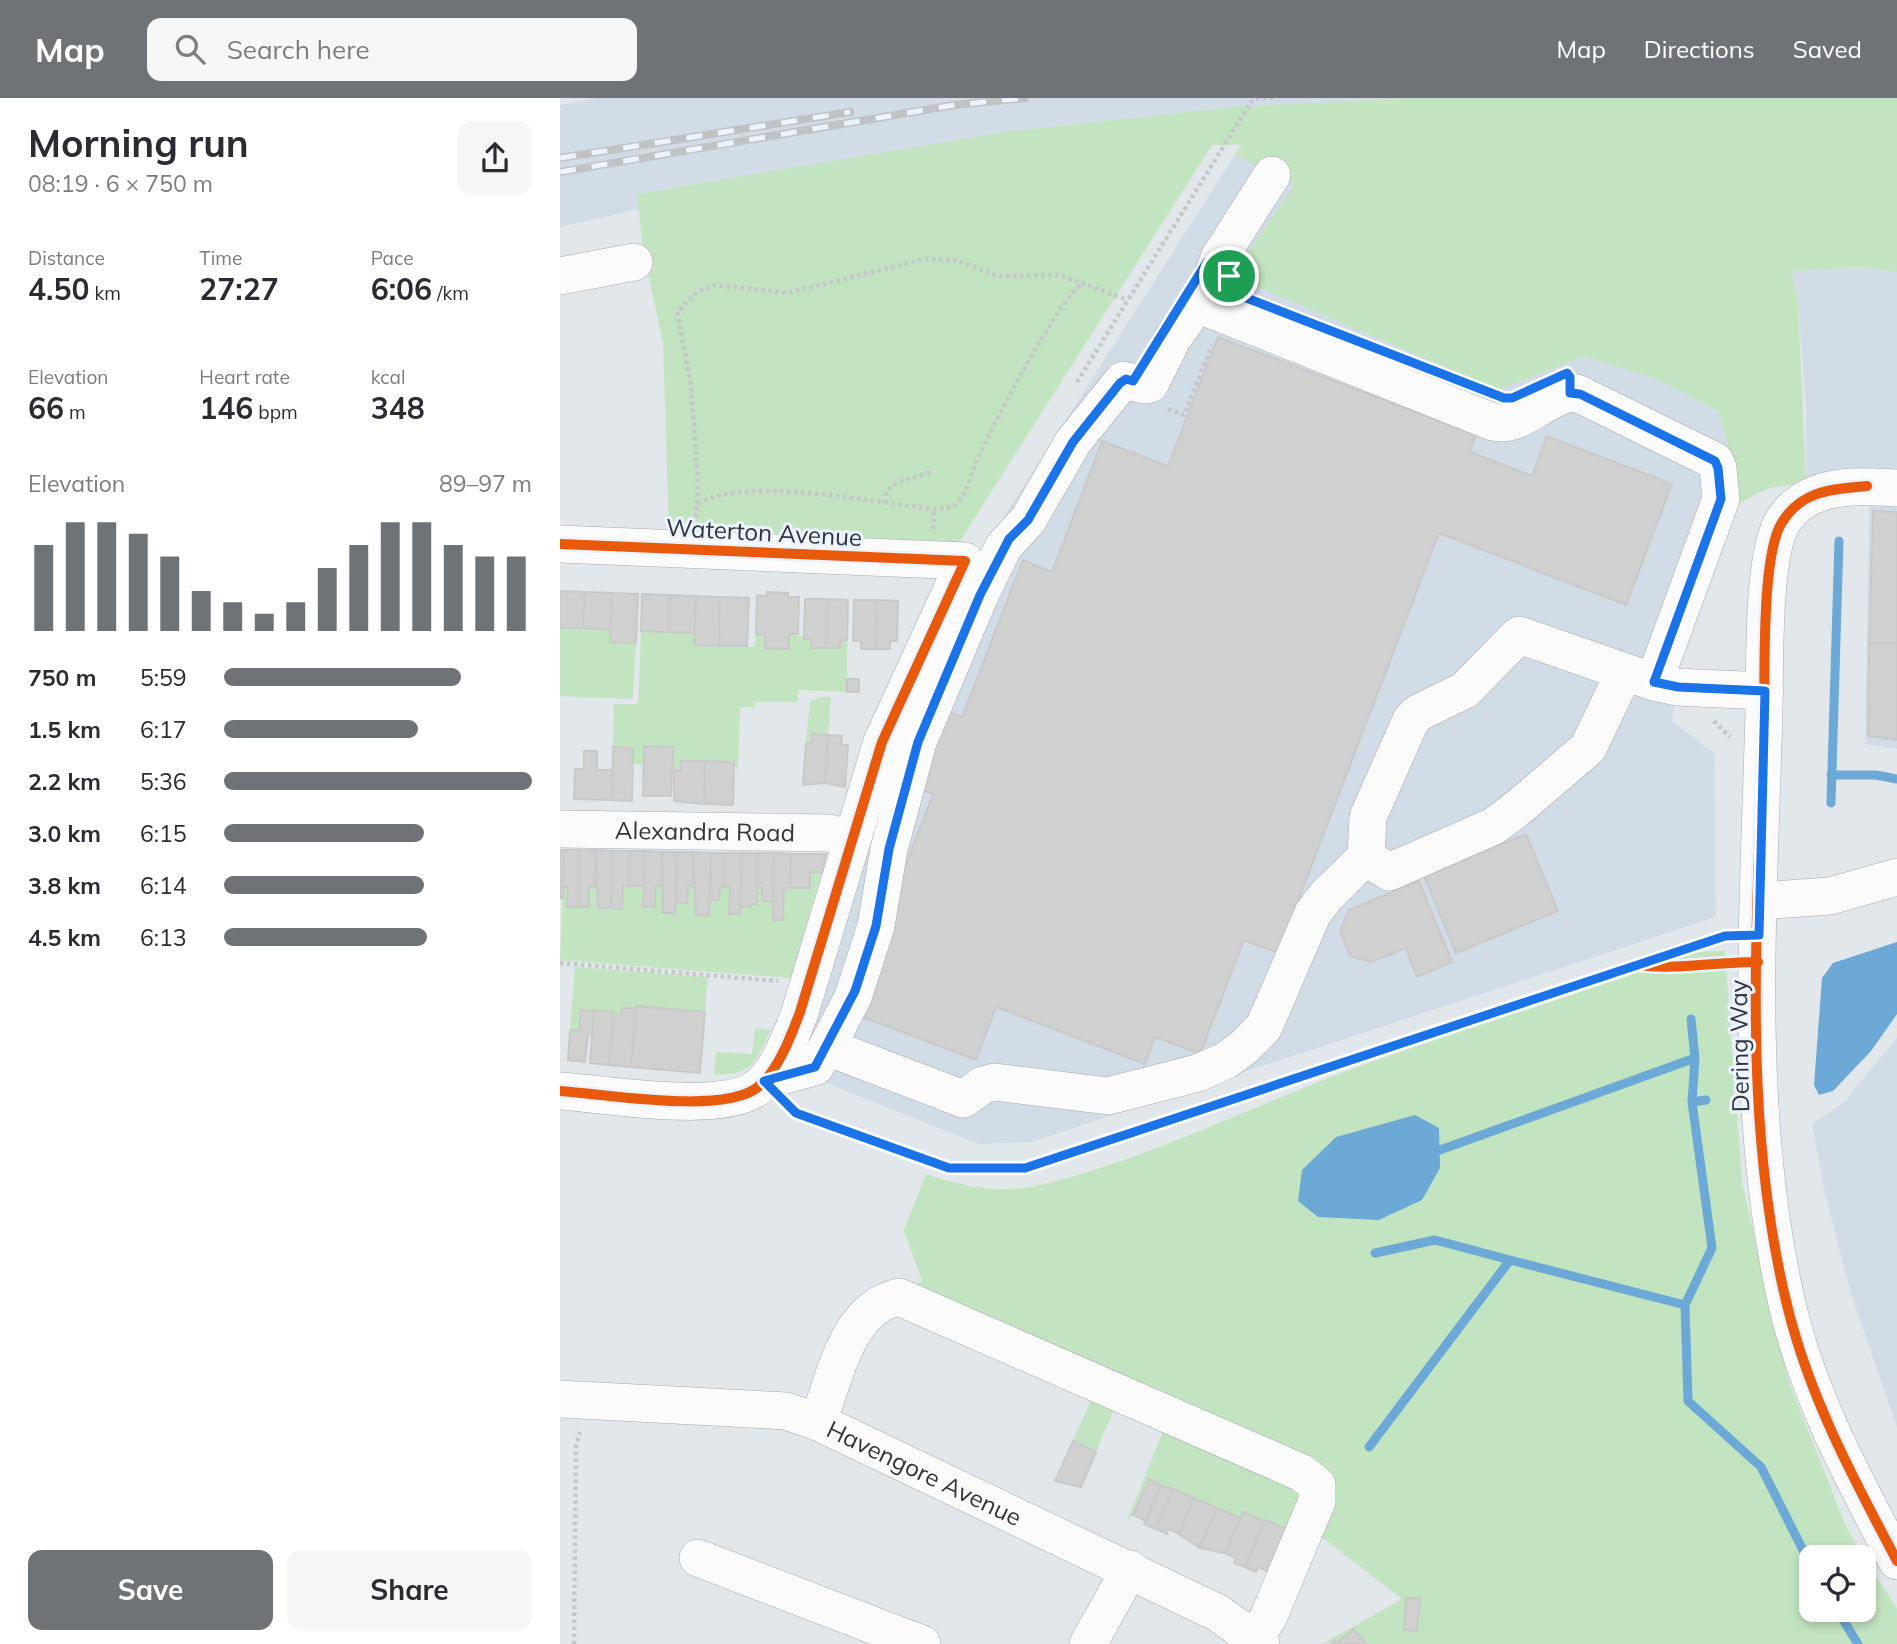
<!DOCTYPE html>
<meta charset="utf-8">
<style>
body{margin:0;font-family:Mulish,sans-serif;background:#f7f7f7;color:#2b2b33;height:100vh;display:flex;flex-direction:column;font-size:26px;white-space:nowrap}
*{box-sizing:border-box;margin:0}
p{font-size:23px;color:#7c7c81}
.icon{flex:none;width:38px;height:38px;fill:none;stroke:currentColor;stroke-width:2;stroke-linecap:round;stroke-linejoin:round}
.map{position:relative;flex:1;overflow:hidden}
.drawer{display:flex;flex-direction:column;background:#fff;width:560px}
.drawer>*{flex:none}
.tools{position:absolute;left:1239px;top:1447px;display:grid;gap:14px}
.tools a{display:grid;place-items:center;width:77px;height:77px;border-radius:14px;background:#fff;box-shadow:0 4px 10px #0003;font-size:35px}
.pin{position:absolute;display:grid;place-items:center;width:60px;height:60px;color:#fff;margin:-30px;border:4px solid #fff;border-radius:50%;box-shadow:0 2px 7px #0007}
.round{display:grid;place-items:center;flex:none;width:74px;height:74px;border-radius:14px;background:#f7f7f7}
.overview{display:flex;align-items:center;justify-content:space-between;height:119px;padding:0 28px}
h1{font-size:38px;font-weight:700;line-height:52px}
.figures{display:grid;grid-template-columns:repeat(3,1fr);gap:10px;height:119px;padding:7px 28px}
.figures div{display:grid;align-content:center}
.figures b{font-size:30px;font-weight:700}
.figures small{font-size:19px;font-weight:400}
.figures p{font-size:19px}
.chart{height:196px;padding:14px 28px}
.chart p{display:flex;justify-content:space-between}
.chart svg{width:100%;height:126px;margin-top:7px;stroke:#6f7377;stroke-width:6}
.cta{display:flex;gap:14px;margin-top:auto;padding:14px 28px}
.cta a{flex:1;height:80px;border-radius:14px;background:#6f7377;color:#fff;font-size:28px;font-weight:700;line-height:80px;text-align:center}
.cta a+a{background:#f7f7f7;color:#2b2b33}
ul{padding:0 28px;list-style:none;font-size:23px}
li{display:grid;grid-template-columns:112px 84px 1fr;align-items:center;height:52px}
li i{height:18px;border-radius:9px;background:#6f7377}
header{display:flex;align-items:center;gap:42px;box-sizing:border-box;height:98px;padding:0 35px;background:#6f7377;color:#fff}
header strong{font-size:33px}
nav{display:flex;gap:38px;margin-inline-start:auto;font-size:24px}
.search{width:490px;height:63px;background:#f7f7f7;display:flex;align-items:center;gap:18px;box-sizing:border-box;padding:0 24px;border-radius:14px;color:#7c7c81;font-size:26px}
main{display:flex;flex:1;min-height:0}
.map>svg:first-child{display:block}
.built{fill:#d2dce7}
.green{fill:#c3e4c0;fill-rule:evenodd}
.water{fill:#6ca9d6}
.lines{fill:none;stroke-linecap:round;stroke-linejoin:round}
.stream{stroke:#6ca9d6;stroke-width:9}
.building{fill:#d0d0d1;stroke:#c9c9c9;stroke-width:2}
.minor-casing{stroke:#a6a9ad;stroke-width:38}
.path{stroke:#c6c7ca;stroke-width:4.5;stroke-dasharray:3.5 3.5;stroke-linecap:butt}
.minor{stroke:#fbfbfc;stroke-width:37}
.rail-casing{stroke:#c0c2c3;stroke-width:8}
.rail{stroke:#ebf3fe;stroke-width:5;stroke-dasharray:16;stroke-linecap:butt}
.cycleway-casing{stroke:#ebf3fe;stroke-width:15}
.cycleway{stroke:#e8590c;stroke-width:10}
.route-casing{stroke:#fff;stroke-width:14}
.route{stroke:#1a73e8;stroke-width:9}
.labels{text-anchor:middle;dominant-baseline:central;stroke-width:6;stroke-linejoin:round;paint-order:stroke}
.street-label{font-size:24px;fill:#313438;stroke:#ebf3fe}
</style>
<header>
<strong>Map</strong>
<div class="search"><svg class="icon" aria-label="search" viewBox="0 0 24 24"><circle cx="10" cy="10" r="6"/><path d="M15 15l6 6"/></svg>Search here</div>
<nav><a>Map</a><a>Directions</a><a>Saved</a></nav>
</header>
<main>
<section class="drawer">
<div class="overview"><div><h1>Morning run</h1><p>08:19 · 6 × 750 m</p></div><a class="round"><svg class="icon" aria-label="share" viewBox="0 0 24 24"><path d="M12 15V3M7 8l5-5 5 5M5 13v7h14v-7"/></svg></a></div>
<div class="figures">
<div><p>Distance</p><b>4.50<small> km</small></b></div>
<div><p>Time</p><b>27:27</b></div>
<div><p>Pace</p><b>6:06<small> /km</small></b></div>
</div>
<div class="figures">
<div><p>Elevation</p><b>66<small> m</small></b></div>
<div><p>Heart rate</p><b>146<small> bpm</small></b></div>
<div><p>kcal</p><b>348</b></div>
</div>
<div class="chart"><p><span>Elevation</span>89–97 m</p>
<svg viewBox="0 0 160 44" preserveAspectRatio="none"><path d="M5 44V14M15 44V6M25 44V6M35 44V10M45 44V18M55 44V30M65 44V34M75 44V38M85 44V34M95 44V22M105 44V14M115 44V6M125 44V6M135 44V14M145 44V18M155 44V18"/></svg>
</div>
<ul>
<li><b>750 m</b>5:59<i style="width:77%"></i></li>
<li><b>1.5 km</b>6:17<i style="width:63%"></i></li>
<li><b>2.2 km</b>5:36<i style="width:100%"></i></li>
<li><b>3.0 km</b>6:15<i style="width:65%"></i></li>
<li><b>3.8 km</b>6:14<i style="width:65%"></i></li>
<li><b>4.5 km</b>6:13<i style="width:66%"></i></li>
</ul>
<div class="cta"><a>Save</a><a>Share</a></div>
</section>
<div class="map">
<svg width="1337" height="1546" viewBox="0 0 1337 1546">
<rect width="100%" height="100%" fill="#e2e7ec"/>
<path class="built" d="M 37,0 L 1128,0 L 788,15 L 75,112 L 0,129 L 0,7 Z
M 675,57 L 734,87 L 673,178 L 939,292 L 1025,258 L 1099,282 L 1158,312 L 1167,343 L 1175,407 L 1116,571 L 1117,589 L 1112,623 L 1155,656 L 1156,819 L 471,1044 L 419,1046 L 264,984 L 245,953 L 347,623 L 426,447 Z
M 1301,169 L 1337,174 L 1337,651 L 1305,646 L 1310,375 L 1246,385 L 1246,307 L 1238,206 L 1231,173 Z
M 1337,940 L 1337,1329 L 1292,1199 L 1265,1096 L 1252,1026 L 1284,1004 Z"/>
<path class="green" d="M 848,0 L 1337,0 L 1337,174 L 1301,169 L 1232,173 L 1238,206 L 1246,385 L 1209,390 L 1175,407 L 1167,343 L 1158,313 L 1099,282 L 1025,258 L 939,292 L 672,178 L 734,87 L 675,57 L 681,47 L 652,47 L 398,446 L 109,431 L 103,245 L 83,152 L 77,96 L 444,34 L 674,9 Z
M 0,530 L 50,532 L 50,544 L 76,545 L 73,601 L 0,598 Z
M 81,533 L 134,535 L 135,547 L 195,549 L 196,536 L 205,536 L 206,550 L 228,551 L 229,536 L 251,541 L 251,550 L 280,550 L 280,542 L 287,542 L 287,594 L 238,592 L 238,604 L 195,604 L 195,609 L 180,609 L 178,672 L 173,664 L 122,663 L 121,673 L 112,672 L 112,649 L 85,648 L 84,667 L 73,666 L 73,650 L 53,649 L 54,606 L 78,606 Z
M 261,599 L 271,599 L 268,637 L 252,636 L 251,645 L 246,645 L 250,603 Z
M 250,774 L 262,774 L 231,880 L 0,862 L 3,789 L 8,789 L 7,809 L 28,809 L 29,789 L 38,789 L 38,810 L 62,811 L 63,787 L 84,788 L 83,809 L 94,809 L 95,788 L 104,788 L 103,815 L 115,815 L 116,805 L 127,805 L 128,788 L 137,788 L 149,818 L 150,802 L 159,802 L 160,789 L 170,789 L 170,816 L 180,816 L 181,809 L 197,806 L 197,790 L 202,790 L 202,803 L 213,804 L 213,822 L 223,822 L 224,790 L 250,790 Z
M 1165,853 L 1182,1085 L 1230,1287 L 1287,1431 L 1337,1511 L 1337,1546 L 807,1546 L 793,1531 L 777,1545 L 775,1543 L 762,1546 L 842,1501 L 754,1433 L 766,1406 L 353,1188 L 362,1183 L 344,1132 L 366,1076 C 402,1088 436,1096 475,1088 C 579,1065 688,1010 789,972 C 903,930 1020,893 1136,854 ZM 1251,1460 L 1304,1460 L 1304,1512 L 1251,1512 Z
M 15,869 L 148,879 L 145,914 L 76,908 L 76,911 L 62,910 L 61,918 L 21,912 L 19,933 L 10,932 Z
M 195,930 L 211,932 C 194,964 193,978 154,976 L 156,954 L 192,956 Z
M 535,1293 L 557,1304 L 536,1354 L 513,1343 Z
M 606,1326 L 747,1396 L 729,1432 L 683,1414 L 680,1420 L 590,1381 L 573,1417 L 567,1423 Z"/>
<path class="water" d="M 1337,844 L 1337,916 L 1311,953 L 1273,993 L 1259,997 L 1254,987 L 1262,880 L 1273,865 Z
M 855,1017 L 879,1030 L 880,1070 L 862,1102 L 819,1122 L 758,1119 L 738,1103 L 742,1072 L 776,1039 Z"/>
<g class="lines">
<path class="stream" d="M 1271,677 L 1316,677 L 1337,681
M 1271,705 L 1279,443
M 1131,921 L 1135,960 L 1132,1004 L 1152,1150 L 1125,1207 L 1128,1303 L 1201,1369 L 1251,1468
M 1132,1004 L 1146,1002
M 880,1052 L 1135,960
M 815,1155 L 875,1142 L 950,1162
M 809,1349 L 950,1162 L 1125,1207
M 1277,1512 L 1298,1546"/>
</g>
<path class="building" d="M 658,239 L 916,337 L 910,354 L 972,378 L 987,338 L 1112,386 L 1066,507 L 879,435 L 718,855 L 684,842 L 640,956 L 595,939 L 585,966 L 436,909 L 416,962 L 289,914 L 373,696 L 356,690 L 386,613 L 402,619 L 463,462 L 492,474 L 542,343 L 608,368 Z
M 1313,413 L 1337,414 L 1337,545 L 1309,545 Z
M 0,493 L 25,494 L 23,530 L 0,530 Z
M 25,494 L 52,495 L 50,532 L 23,530 Z
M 207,494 L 228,495 L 228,499 L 239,499 L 238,536 L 229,536 L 229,551 L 205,550 L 205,536 L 196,536 L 197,497 L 207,498 Z
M 52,495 L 78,496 L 76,545 L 50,544 Z
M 82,496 L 110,497 L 109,534 L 81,533 Z
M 110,497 L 136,498 L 134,535 L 109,534 Z
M 136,498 L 160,499 L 159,548 L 134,547 Z
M 160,499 L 189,500 L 187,548 L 159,548 Z
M 245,501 L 267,501 L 266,550 L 251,550 L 251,541 L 244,541 Z
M 267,501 L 288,502 L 287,542 L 280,542 L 280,550 L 266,550 Z
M 294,502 L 317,502 L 316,551 L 301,551 L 301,543 L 293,543 Z
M 317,502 L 338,503 L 337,543 L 330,543 L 330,551 L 316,551 Z
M 1309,545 L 1337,545 L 1337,642 L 1308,638 Z
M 287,581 L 299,581 L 299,594 L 287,594 Z
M 252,636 L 268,637 L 265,685 L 243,687 L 246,645 L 251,645 Z
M 268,637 L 282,638 L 281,647 L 288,647 L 285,689 L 265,685 Z
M 84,648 L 113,649 L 111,698 L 83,698 Z
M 53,649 L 73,650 L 72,703 L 52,702 Z
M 24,653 L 37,653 L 37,672 L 53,672 L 52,702 L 14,701 L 15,671 L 24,671 Z
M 121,663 L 145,663 L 144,706 L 114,703 L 114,672 L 121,673 Z
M 145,663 L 174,664 L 173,707 L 144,706 Z
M 966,736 L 998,813 L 896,855 L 864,778 Z
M 0,752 L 4,752 L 3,800 L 0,800 Z
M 4,752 L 19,752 L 18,809 L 7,809 L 8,789 L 3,789 Z
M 19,752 L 36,752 L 35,789 L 29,789 L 29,809 L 18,809 Z
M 36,752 L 52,753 L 51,810 L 38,810 Z
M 52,753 L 70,753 L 69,788 L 63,787 L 62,811 L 51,810 Z
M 70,753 L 85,753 L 84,788 L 69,788 Z
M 85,753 L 102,754 L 101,788 L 95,788 L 95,809 L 83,809 Z
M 102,754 L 117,754 L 115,815 L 103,815 Z
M 117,754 L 133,754 L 133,788 L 128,788 L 127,805 L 116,805 Z
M 133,754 L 151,755 L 149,818 L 136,817 Z
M 151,755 L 165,755 L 164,789 L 160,789 L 159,802 L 150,802 Z
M 165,755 L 182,755 L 180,816 L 169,816 L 170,789 L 164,789 Z
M 182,755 L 198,755 L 197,806 L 191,806 L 191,809 L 181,809 Z
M 198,755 L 214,755 L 213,804 L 202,803 L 202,790 L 197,790 Z
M 214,755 L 231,756 L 230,790 L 224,790 L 223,822 L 213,822 Z
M 231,756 L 266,756 L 262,774 L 250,774 L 250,790 L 230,790 Z
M 859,783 L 892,864 L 857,879 L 846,850 L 811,864 L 790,858 L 780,833 L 789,812 Z
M 76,908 L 145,914 L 140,975 L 71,969 Z
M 62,910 L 76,911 L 71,969 L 49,967 L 54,917 L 61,918 Z
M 21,912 L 34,913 L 32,936 L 28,936 L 25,964 L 8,962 L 10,932 L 19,933 Z
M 34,912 L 54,914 L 49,967 L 30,965 Z
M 513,1343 L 536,1354 L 521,1389 L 495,1383 Z
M 589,1381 L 601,1387 L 586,1423 L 573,1417 Z
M 601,1387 L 613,1391 L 596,1431 L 584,1426 Z
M 613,1391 L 634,1400 L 619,1436 L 609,1431 L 607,1436 L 596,1431 Z
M 634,1400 L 657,1410 L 640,1450 L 619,1436 Z
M 657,1410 L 680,1420 L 665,1455 L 640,1450 Z
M 683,1414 L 704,1423 L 685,1469 L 674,1465 L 676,1460 L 665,1455 Z
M 705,1422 L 729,1432 L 711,1475 L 698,1469 L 696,1474 L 685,1469 Z
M 846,1500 L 860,1500 L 857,1533 L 844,1532 Z
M 793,1531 L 807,1546 L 771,1546 L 775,1542 L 777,1545 Z"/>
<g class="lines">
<defs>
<g id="minor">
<path d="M 0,178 L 74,164"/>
<path d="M 637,206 L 651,181 L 659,160 L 712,77"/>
<path d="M 1337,390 C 1296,388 1248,384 1223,423 C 1202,456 1205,569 1204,612 C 1199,811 1182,1015 1228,1210 C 1249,1299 1294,1382 1337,1463"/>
<path d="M 0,446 L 405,463 L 322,644 L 240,914 C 231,938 218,973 198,989 C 163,1017 46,996 0,993"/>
<path d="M 1064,575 L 1028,650 L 959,709 L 934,728 L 829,774 L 806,759 L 808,719 L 851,622 L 858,615 L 905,592 L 959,537 L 1094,584 L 1117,589 L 1205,593"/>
<path id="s1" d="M 0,731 L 269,735 L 291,740"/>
<path d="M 1199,803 L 1270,798 L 1337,779"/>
<path d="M 267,949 L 293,899 L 316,828 L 329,751 L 358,644 L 420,497 L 444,448 L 468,422 L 513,344 L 563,282 L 585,287 L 590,286 L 613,240 L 637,206 L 933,324 C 963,331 986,295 1017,295 L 1155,363 L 1158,370 L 1161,401 L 1094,584"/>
<path d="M 204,983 L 255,969 L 267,949 L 403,1001 L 423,987 L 435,984 L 548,998 L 638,975 L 665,963 L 683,950 L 704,929 L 753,815 L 766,798 L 806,759"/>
<path id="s2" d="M 0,1301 L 226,1313 L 258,1324 L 658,1515 L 701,1546"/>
<path d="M 258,1324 C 275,1280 286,1210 339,1199 L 742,1375 L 757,1387 L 757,1403 L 708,1520 L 694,1540"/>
<path d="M 138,1460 L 362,1546"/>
<path d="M 528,1546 L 570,1471"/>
</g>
</defs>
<use href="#minor" class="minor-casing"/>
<path class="path" d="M 517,284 L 693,1 L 713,0
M 608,311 L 624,317 L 652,247
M 324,405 C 327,380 351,382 370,374
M 138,406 C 182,377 319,405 374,411 L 392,409 C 407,400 410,377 417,362 C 433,328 497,202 523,185
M 136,419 L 138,385 L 131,287 L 117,214 L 138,193 L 155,187 L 227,195 L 365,161 L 396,162 L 438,178 L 500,177 L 568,202
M 373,431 L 374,411
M 1154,623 L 1170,639
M 0,865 L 218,883
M 1077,867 L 1166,838
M 14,1546 L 16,1347 L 20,1334"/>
<use href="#minor" class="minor"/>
<defs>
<path id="rail" d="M 0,60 L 290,14
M 0,74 L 394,7 L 465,0"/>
</defs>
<use href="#rail" class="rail-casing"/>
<use href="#rail" class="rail"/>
<defs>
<path id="cycleway" d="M 1307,388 C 1272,391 1241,392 1221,426 C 1202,459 1205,568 1204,611 C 1199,809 1179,1016 1228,1211 C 1250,1300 1294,1382 1337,1463
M 0,446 L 405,463 L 322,644 L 240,914 C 231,938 218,973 198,989 C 163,1017 46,996 0,993
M 204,983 L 236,1015 L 389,1070 L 465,1070 L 1077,867 C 1118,872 1157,864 1198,864"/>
</defs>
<use href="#cycleway" class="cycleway-casing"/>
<use href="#cycleway" class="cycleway"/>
</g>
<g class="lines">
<defs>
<path id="route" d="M 647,164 L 669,178 L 667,186 L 671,194 L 944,300 L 952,300 L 1007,275 L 1010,279 L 1010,295 L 1020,296 L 1155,363 L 1158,370 L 1161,401 L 1094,584 L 1118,589 L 1205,593 L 1199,837 L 1165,838 L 465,1070 L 389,1070 L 236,1015 L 204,983 L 255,969 L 295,893 L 316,828 L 329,751 L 358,644 L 420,497 L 449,441 L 468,422 L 513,344 L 560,285 L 566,281 L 573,283 Z"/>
</defs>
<use href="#route" class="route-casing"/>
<use href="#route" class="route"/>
</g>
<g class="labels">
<g class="street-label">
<text transform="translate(204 434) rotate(3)">Waterton Avenue</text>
<text stroke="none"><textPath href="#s1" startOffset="145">Alexandra Road</textPath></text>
<text transform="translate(1179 948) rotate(-91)">Dering Way</text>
<text stroke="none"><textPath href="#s2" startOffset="378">Havengore Avenue</textPath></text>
</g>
</g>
</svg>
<div class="tools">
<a><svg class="icon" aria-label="locate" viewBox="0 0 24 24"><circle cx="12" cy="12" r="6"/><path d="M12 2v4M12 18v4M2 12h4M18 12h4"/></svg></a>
</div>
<div class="pin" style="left:669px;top:178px;background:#1e9e55"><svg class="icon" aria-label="arrive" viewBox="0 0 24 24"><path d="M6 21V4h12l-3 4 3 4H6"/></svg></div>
</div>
</main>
